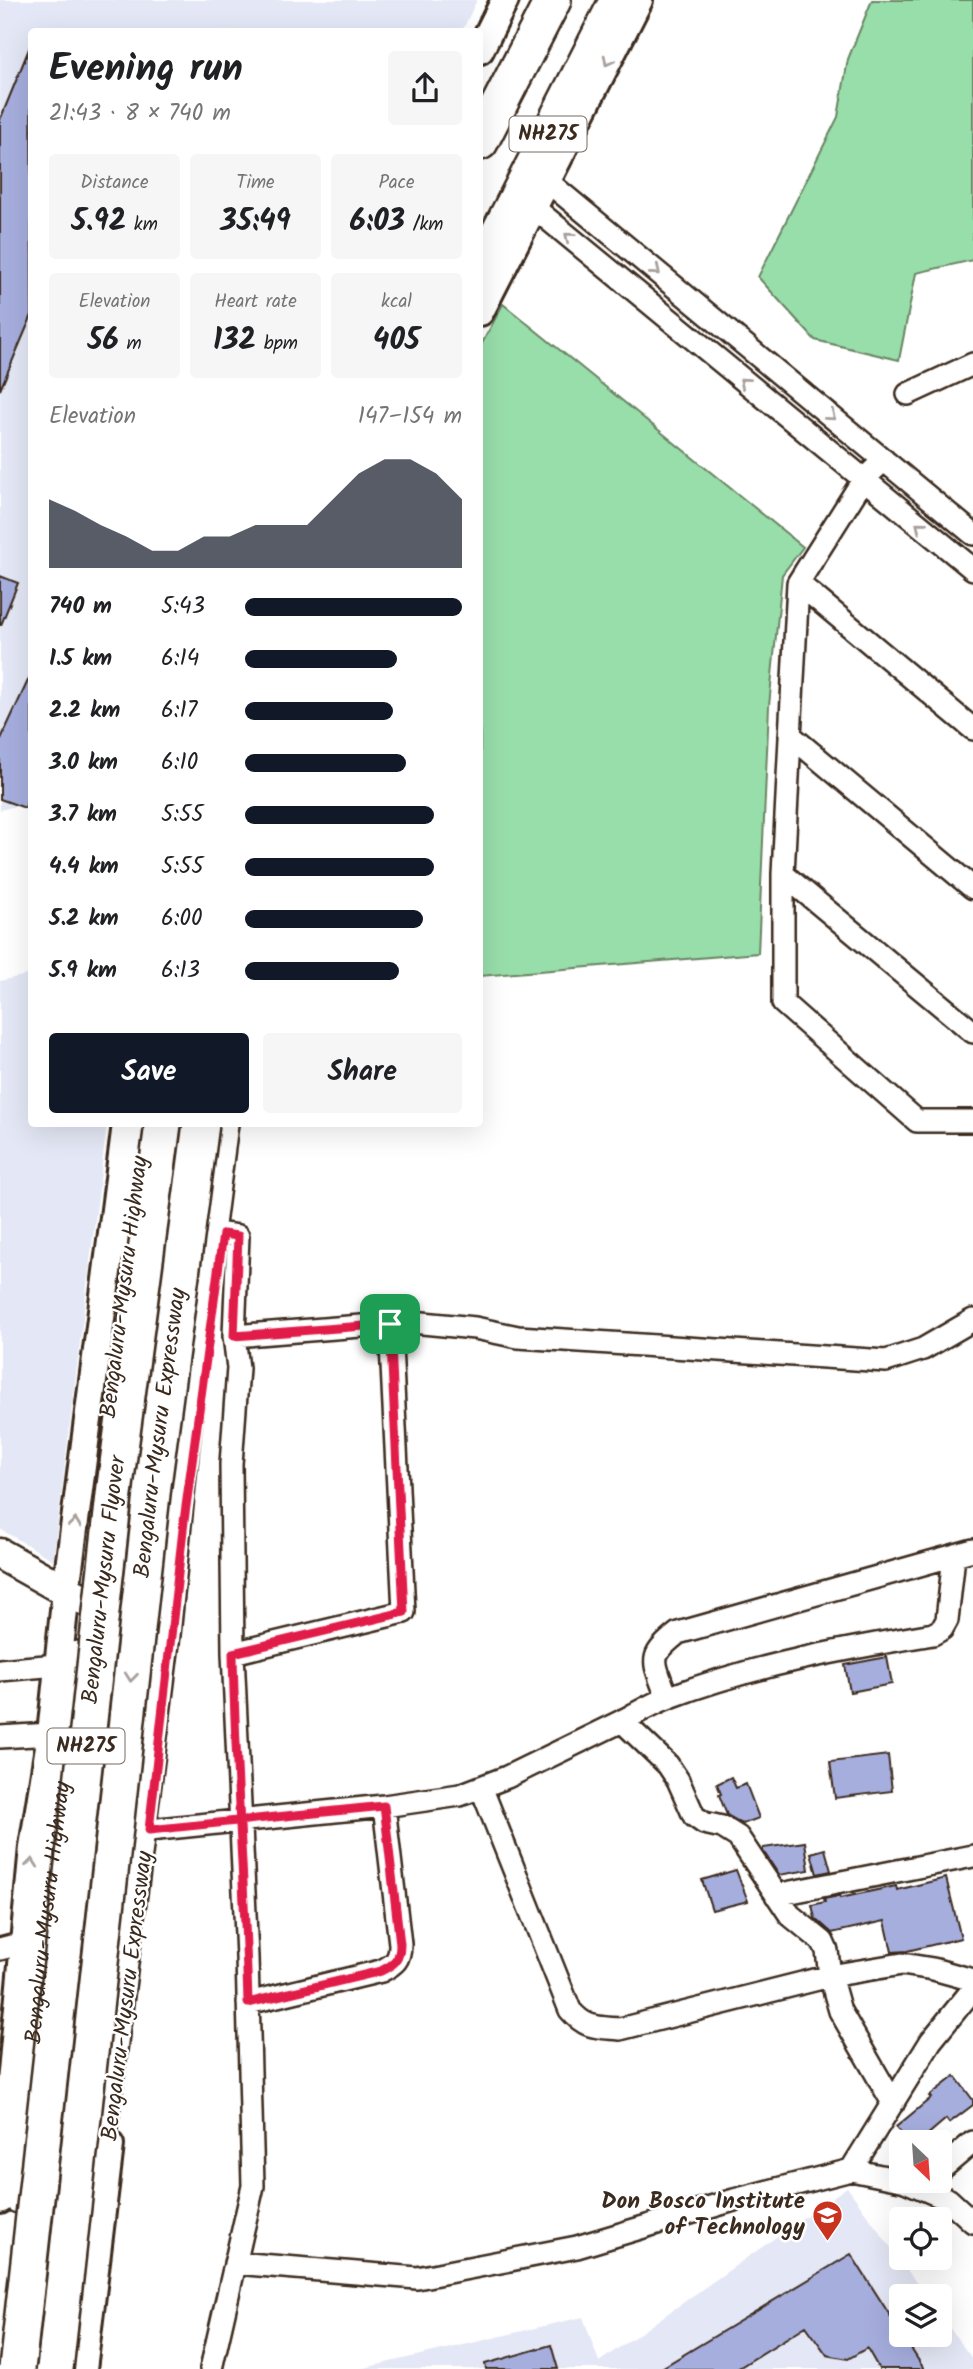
<!DOCTYPE html>
<meta charset="utf-8">
<style>
body{margin:0;font-family:Kalam,sans-serif;background:#f6f6f6;color:#202124;height:100vh;display:flex;flex-direction:column;font-size:26px;white-space:nowrap}
*{box-sizing:border-box;margin:0}
p{font-size:23px;color:#757577}
.icon{flex:none;width:38px;height:38px;fill:none;stroke:currentColor;stroke-width:2;stroke-linecap:round;stroke-linejoin:round}
.map{position:relative;flex:1;overflow:hidden}
.drawer{position:absolute;left:28px;top:28px;width:455px;height:1099px;display:flex;flex-direction:column;background:#fff;border-radius:7px;box-shadow:0 7px 28px #0002}
.drawer>*{flex:none}
.needle{width:46px;rotate:155deg}
.fabs{position:absolute;left:889px;top:2130px;display:grid;gap:14px}
.fabs a{display:grid;place-items:center;width:63px;height:63px;border-radius:7px;background:#fff;box-shadow:0 7px 28px #0002;font-size:35px}
.pin{position:absolute;display:grid;place-items:center;width:60px;height:60px;color:#fff;margin:-30px;border-radius:14px;box-shadow:0 4px 10px #0006}
.round{display:grid;place-items:center;flex:none;width:74px;height:74px;border-radius:7px;background:#f6f6f6}
.overview{display:flex;align-items:center;justify-content:space-between;height:119px;padding:0 21px}
h1{font-size:38px;font-weight:800;line-height:52px}
.metrics{display:grid;grid-template-columns:repeat(3,1fr);gap:10px;height:119px;padding:7px 21px}
.metrics div{display:grid;align-content:center;border-radius:7px;background:#f6f6f6;text-align:center}
.metrics b{font-size:30px;font-weight:800}
.metrics small{font-size:19px;font-weight:400}
.metrics p{font-size:19px}
.chart{height:196px;padding:14px 21px}
.chart p{display:flex;justify-content:space-between}
.chart svg{width:100%;height:126px;margin-top:7px;fill:#111827;opacity:.7}
.button{display:flex;gap:14px;margin-top:auto;padding:14px 21px}
.button a{flex:1;height:80px;border-radius:7px;background:#111827;color:#fff;font-size:28px;font-weight:800;line-height:80px;text-align:center}
.button a+a{background:#f6f6f6;color:#202124}
ul{padding:0 21px;list-style:none;font-size:23px}
li{display:grid;grid-template-columns:112px 84px 1fr;align-items:center;height:52px}
li i{height:18px;border-radius:9px;background:#111827}
.map>svg:first-child{display:block}
.built{fill:#e4e7f5}
.green{fill:#98deab;stroke:#6a8464;stroke-width:2}
.building{fill:#a6aede;stroke:#3b2a1e;stroke-width:2}
.lines{fill:none;stroke-linecap:round;stroke-linejoin:round}
.minor-casing{stroke:#3b2a1e;stroke-width:26}
.tertiary-casing{stroke:#3b2a1e;stroke-width:32}
.secondary-casing{stroke:#3b2a1e;stroke-width:35}
.trunk-casing{stroke:#3b2a1e;stroke-width:40}
.minor{stroke:#fff;stroke-width:21}
.tertiary{stroke:#fff;stroke-width:26}
.secondary{stroke:#fff;stroke-width:30}
.trunk{stroke:#fff;stroke-width:35}
.trunk-bridge-casing{stroke:#3b2a1e;stroke-width:40;stroke-linecap:butt}
.trunk-bridge{stroke:#fff;stroke-width:35}
.oneway{stroke:#a79f9a}
.route-casing{stroke:#fff;stroke-width:14}
.route{stroke:#e11d48;stroke-width:9}
.labels{text-anchor:middle;dominant-baseline:central;stroke-width:5;stroke-linejoin:round;paint-order:stroke}
.shield{fill:#fff;stroke:#766a62;stroke-width:2}
.shield-label{font-size:21px;font-weight:bold;fill:#3b2a1e}
.street-label{font-size:23px;fill:#3b2a1e;stroke:#fff}
.poi-label{font-size:23px;font-weight:bold;fill:#3b2a1e;stroke:#fff;text-anchor:end}
</style>
<div class="map">
<svg width="973" height="2369" viewBox="0 0 973 2369">
<rect width="100%" height="100%" fill="#fff"/>
<filter id="ink" filterUnits="userSpaceOnUse"><feTurbulence type="fractalNoise" baseFrequency=".0143" numOctaves="2"/><feDisplacementMap in="SourceGraphic" scale="14" xChannelSelector="R" yChannelSelector="G"/><feConvolveMatrix kernelMatrix="1 2 1 2 8 2 1 2 1" color-interpolation-filters="sRGB"/></filter>
<g filter="url(#ink)">
<path class="built" d="M 0,0 L 477,0 L 462,31 L 32,32 L 32,802 L 0,810 Z
M 31,974 L 32,1124 L 107,1124 L 53,1560 L 0,1529 L 0,981 Z
M 847,2187 L 926,2296 L 901,2296 L 901,2334 L 940,2334 L 940,2315 L 973,2360 L 973,2369 L 360,2369 L 583,2317 L 599,2362 Z"/>
<path class="green" d="M 872,0 L 973,0 L 973,260 L 916,273 L 899,360 L 815,340 L 758,277 L 838,117 L 848,59 Z
M 503,304 L 803,547 L 782,575 L 769,706 L 758,953 L 480,976 L 480,347 Z"/>
<path class="building" d="M 31,44 L 32,315 L 0,390 L 0,120 Z
M 0,576 L 18,583 L 1,625 L 0,625 Z
M 32,672 L 32,791 L 25,808 L 0,799 L 0,741 Z
M 887,1657 L 892,1684 L 850,1692 L 845,1665 Z
M 888,1755 L 892,1791 L 835,1798 L 830,1762 Z
M 731,1777 L 736,1788 L 746,1784 L 759,1818 L 743,1824 L 727,1815 L 719,1795 L 721,1794 L 717,1784 Z
M 805,1842 L 809,1870 L 779,1875 L 763,1851 L 763,1848 Z
M 825,1849 L 831,1871 L 817,1874 L 811,1853 Z
M 736,1870 L 748,1901 L 712,1910 L 702,1880 Z
M 946,1878 L 961,1938 L 907,1951 L 892,1952 L 885,1921 L 832,1933 L 815,1918 L 812,1905 L 825,1902 L 824,1899 L 839,1896 L 840,1898 L 896,1886 L 897,1890 Z
M 955,2076 L 973,2100 L 973,2105 L 949,2123 L 946,2119 L 919,2142 L 908,2142 L 896,2127 L 931,2098 L 929,2096 Z
M 851,2254 L 924,2369 L 879,2369 L 867,2348 L 848,2359 L 827,2355 L 806,2326 L 737,2369 L 660,2369 Z
M 551,2345 L 558,2369 L 486,2369 L 485,2364 Z"/>
<g class="lines">
<defs>
<path id="minor" d="M 547,181 L 973,534
M 533,207 L 973,569
M 908,394 L 973,364
M 884,460 L 863,480 L 798,583 L 783,874 L 783,1003 L 917,1121 L 973,1121
M 798,583 L 973,729
M 790,735 L 973,888
M 783,874 L 973,1032
M 234,1336 L 412,1322 L 475,1328 L 518,1337 L 886,1361 L 923,1349 L 973,1320
M 233,1653 L 404,1612 L 390,1324
M 0,1670 L 57,1665
M 667,1698 C 655,1661 645,1659 678,1633 L 973,1550
M 0,1737 L 51,1734
M 481,1787 L 570,2010 C 586,2029 597,2027 620,2029 L 830,1976 L 902,1964 L 933,1969 L 973,1980
M 149,1830 L 384,1806 L 460,1795 L 507,1777 L 622,1721
M 776,1895 L 973,1856
M 0,1949 L 23,1943
M 248,2003 L 381,1971 C 395,1964 400,1960 400,1944 L 384,1806
M 893,2103 L 840,2011 L 830,1976 L 827,1951 L 823,1942 L 790,1915 L 738,1837 L 722,1827 L 704,1823 L 694,1816 L 678,1780 L 668,1765 L 622,1721 C 637,1713 653,1703 670,1697 C 754,1665 844,1649 933,1634 L 942,1629 L 947,1620 L 954,1556
M 851,2170 L 931,2041 L 973,1989
M 940,2170 L 973,2142
M 903,2180 L 949,2200 L 973,2222
M 235,2263 L 417,2278 L 577,2247 L 734,2200 L 851,2170 L 901,2180
M 211,2369 L 253,2186 L 247,1957 L 233,1653 L 231,1464 L 238,1368 L 234,1336 L 238,1236 L 223,1234"/>
<path id="tertiary" d="M 480,50 L 505,0
M 480,312 L 639,0
M 0,2200 L 33,1847 L 51,1734 L 66,1591 L 126,1124
M 83,2369 L 110,2145"/>
<path id="secondary" d="M 0,1554 L 66,1591 L 121,1616"/>
<g id="trunk">
<path d="M 480,142 L 553,0"/>
<path d="M 480,270 L 618,0"/>
<path d="M 131,1239 L 146,1124"/>
<path d="M 94,2167 L 162,1635 L 189,1364 L 220,1124"/>
<path id="s1" d="M 19,2195 L 47,1916 L 79,1659"/>
</g>
</defs>
<use href="#minor" class="minor-casing"/>
<use href="#tertiary" class="tertiary-casing"/>
<use href="#secondary" class="secondary-casing"/>
<use href="#trunk" class="trunk-casing"/>
<use href="#minor" class="minor"/>
<use href="#tertiary" class="tertiary"/>
<use href="#secondary" class="secondary"/>
<use href="#trunk" class="trunk"/>
<defs>
<g id="trunk-bridge">
<path id="s2" d="M 17,2369 L 115,1486 L 163,1124"/>
<path id="s3" d="M 55,2369 L 153,1485 L 201,1124"/>
</g>
</defs>
<use href="#trunk-bridge" class="trunk-bridge-casing"/>
<use href="#trunk-bridge" class="trunk-bridge"/>
</g>
<defs><path id="oneway-chevron" d="M-2-3.5L2.5 0L-2 3.5" fill="none" stroke-width="1.6" stroke-linecap="round" stroke-linejoin="round" transform="scale(1.75)"/></defs>
<g class="oneway">
<use href="#oneway-chevron" transform="translate(608 61) rotate(117)"/>
<use href="#oneway-chevron" transform="translate(569 237) rotate(-140)"/>
<use href="#oneway-chevron" transform="translate(656 271) rotate(40)"/>
<use href="#oneway-chevron" transform="translate(744 382) rotate(-140)"/>
<use href="#oneway-chevron" transform="translate(831 416) rotate(40)"/>
<use href="#oneway-chevron" transform="translate(920 526) rotate(-141)"/>
<use href="#oneway-chevron" transform="translate(75 1523) rotate(-83)"/>
<use href="#oneway-chevron" transform="translate(131 1677) rotate(96)"/>
<use href="#oneway-chevron" transform="translate(32 1863) rotate(-84)"/>
</g>
</g>
<g class="lines" filter="url(#ink)">
<defs>
<path id="route" d="M 390,1324 L 404,1612 L 233,1653 C 235,1769 245,1886 248,2003 L 381,1971 C 395,1964 400,1960 400,1944 L 384,1806 L 149,1830 L 184,1521 L 223,1234 L 238,1236 L 234,1336 L 390,1324"/>
</defs>
<use href="#route" class="route-casing"/>
<use href="#route" class="route"/>
</g>
<defs>
<symbol id="university-pin" viewBox="-11 -11 22 30"><path d="M0 17L-7.5 6A9.5 9.5 0 1 1 7.5 6Z" fill="#c8321e" stroke="#fff"/><path d="M0-5L7-2L0 1L-7-2ZM-4 1L0 2.5L4 1V4Q0 6-4 4Z" fill="#fff"/></symbol>
</defs>
<g fill-rule="evenodd">
<use href="#university-pin" x="810" y="2198" width="35" height="47"/>
</g>
<g class="labels">
<g class="shield">
<rect x="509.5" y="116.5" width="77" height="35" rx="5"/>
<rect x="47.5" y="1728.5" width="77" height="35" rx="5"/>
</g>
<g class="shield-label">
<text x="548" y="134">NH275</text>
<text x="86" y="1746">NH275</text>
</g>
<g class="street-label">
<text transform="translate(125 1287) rotate(-83)">Bengaluru-Mysuru Highway</text>
<text stroke="none"><textPath href="#s3" startOffset="942">Bengaluru-Mysuru Expressway</textPath></text>
<text stroke="none"><textPath href="#s2" startOffset="794">Bengaluru-Mysuru Flyover</textPath></text>
<text stroke="none"><textPath href="#s1" startOffset="284">Bengaluru-Mysuru Highway</textPath></text>
<text transform="translate(128 1996) rotate(-83)">Bengaluru-Mysuru Expressway</text>
</g>
<g class="poi-label">
<text x="805" y="2202">Don Bosco Institute<tspan x="805" dy="26">of Technology</tspan></text>
</g>
</g>
</svg>
<div class="fabs">
<a><svg class="needle" viewBox="-14 -14 28 28"><path d="M0-13l5 13h-10z" fill="#e53935"/><path d="M0 13l5-13h-10z" fill="#757577"/></svg></a>
<a><svg class="icon" aria-label="locate" viewBox="0 0 24 24"><circle cx="12" cy="12" r="6"/><path d="M12 2v4M12 18v4M2 12h4M18 12h4"/></svg></a>
<a><svg class="icon" aria-label="layers" viewBox="0 0 24 24"><path d="M12 4l9 5-9 5-9-5zM3 14l9 5 9-5"/></svg></a>
</div>
<div class="pin" style="left:390px;top:1324px;background:#1e9e55"><svg class="icon" aria-label="arrive" viewBox="0 0 24 24"><path d="M6 21V4h12l-3 4 3 4H6"/></svg></div>
<section class="drawer">
<div class="overview"><div><h1>Evening run</h1><p>21:43 · 8 × 740 m</p></div><a class="round"><svg class="icon" aria-label="share" viewBox="0 0 24 24"><path d="M12 15V3M7 8l5-5 5 5M5 13v7h14v-7"/></svg></a></div>
<div class="metrics">
<div><p>Distance</p><b>5.92<small> km</small></b></div>
<div><p>Time</p><b>35:49</b></div>
<div><p>Pace</p><b>6:03<small> /km</small></b></div>
</div>
<div class="metrics">
<div><p>Elevation</p><b>56<small> m</small></b></div>
<div><p>Heart rate</p><b>132<small> bpm</small></b></div>
<div><p>kcal</p><b>405</b></div>
</div>
<div class="chart"><p><span>Elevation</span>147–154 m</p>
<svg viewBox="0 0 160 44" preserveAspectRatio="none"><path d="M0 44V20L10 24L20 29L30 33L40 38L50 38L60 33L70 33L80 29L90 29L100 29L110 20L120 11L130 6L140 6L150 11L160 20V44z"/></svg>
</div>
<ul>
<li><b>740 m</b>5:43<i style="width:100%"></i></li>
<li><b>1.5 km</b>6:14<i style="width:70%"></i></li>
<li><b>2.2 km</b>6:17<i style="width:68%"></i></li>
<li><b>3.0 km</b>6:10<i style="width:74%"></i></li>
<li><b>3.7 km</b>5:55<i style="width:87%"></i></li>
<li><b>4.4 km</b>5:55<i style="width:87%"></i></li>
<li><b>5.2 km</b>6:00<i style="width:82%"></i></li>
<li><b>5.9 km</b>6:13<i style="width:71%"></i></li>
</ul>
<div class="button"><a>Save</a><a>Share</a></div>
</section>
</div>
